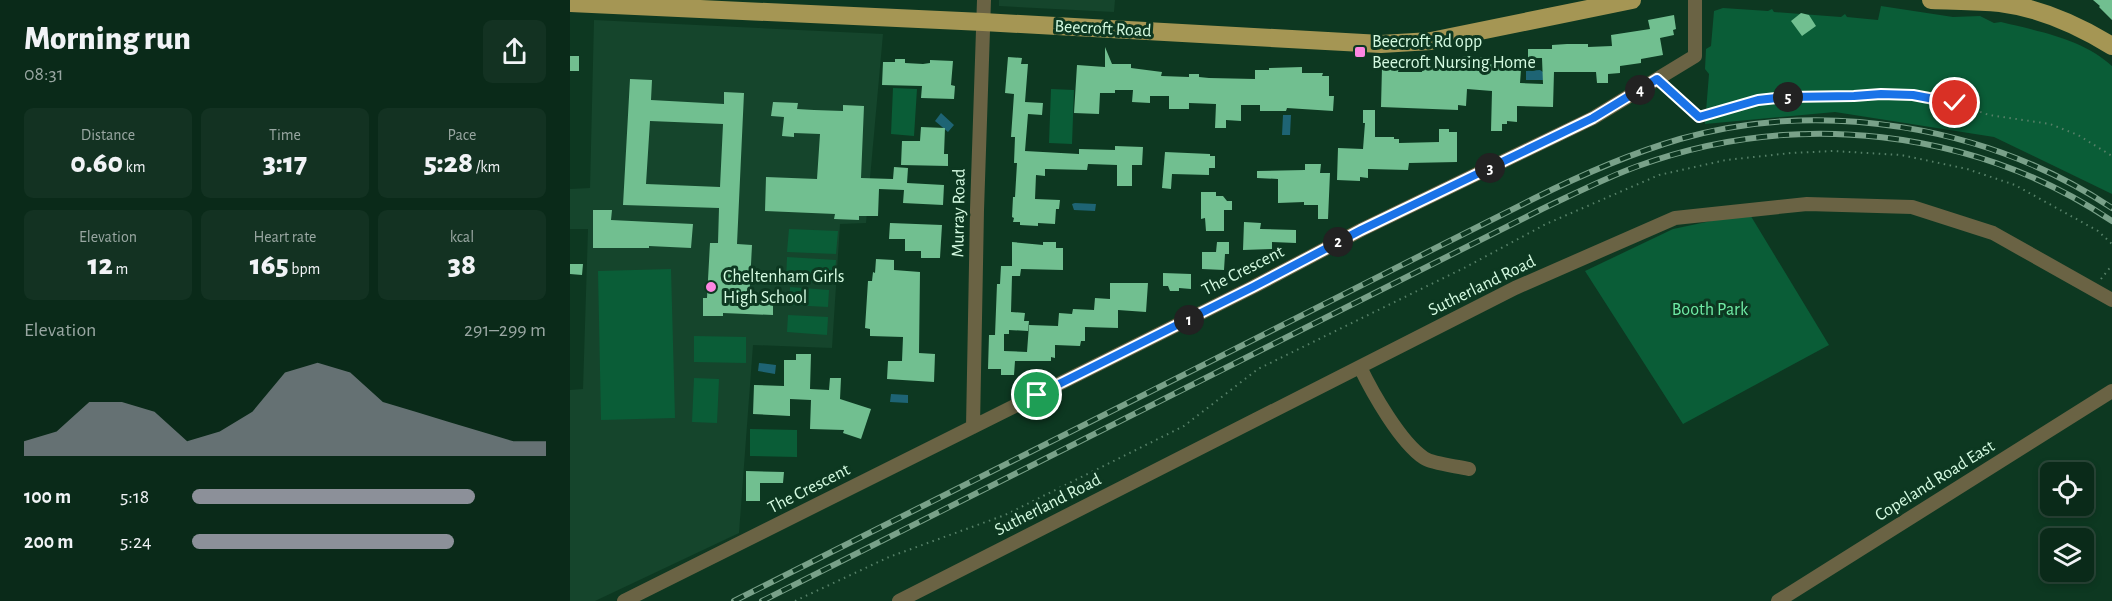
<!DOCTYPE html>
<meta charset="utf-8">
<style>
body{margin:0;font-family:"Alegreya Sans",sans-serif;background:#133222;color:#f1f3f6;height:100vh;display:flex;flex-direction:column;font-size:22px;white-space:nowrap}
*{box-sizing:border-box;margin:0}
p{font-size:20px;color:#99a7a2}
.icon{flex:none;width:33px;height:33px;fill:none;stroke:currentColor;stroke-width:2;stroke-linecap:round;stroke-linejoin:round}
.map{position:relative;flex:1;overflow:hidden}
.drawer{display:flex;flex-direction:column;background:#0a2a19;width:570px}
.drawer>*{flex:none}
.buttons{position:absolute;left:1470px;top:462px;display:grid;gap:12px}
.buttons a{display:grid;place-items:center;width:54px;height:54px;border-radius:9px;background:#0a2a19;box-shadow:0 3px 9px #0003,0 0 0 2px #2a4638;font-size:30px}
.pin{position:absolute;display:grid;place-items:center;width:51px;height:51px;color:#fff;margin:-26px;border:3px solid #fff;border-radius:50%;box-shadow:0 2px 6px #0007}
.km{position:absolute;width:30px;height:30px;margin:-15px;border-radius:50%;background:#222;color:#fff;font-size:16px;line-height:30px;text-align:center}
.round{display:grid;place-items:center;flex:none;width:63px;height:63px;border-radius:9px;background:#133222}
.head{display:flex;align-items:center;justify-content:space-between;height:102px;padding:0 24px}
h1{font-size:33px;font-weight:800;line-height:45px}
.metrics{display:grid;grid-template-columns:repeat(3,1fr);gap:9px;height:102px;padding:6px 24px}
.metrics div{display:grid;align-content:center;border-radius:9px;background:#133222;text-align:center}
.metrics b{font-size:30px;font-weight:800}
.metrics small{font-size:16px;font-weight:400}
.metrics p{font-size:16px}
.chart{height:168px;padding:12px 24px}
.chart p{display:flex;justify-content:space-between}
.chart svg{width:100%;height:108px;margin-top:6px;fill:#8c9099;opacity:.7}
ul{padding:0 24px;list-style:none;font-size:20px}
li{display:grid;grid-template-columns:96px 72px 1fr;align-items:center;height:45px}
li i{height:15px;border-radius:8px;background:#8c9099}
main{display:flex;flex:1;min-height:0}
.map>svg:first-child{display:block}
.built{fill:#15452c}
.green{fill:#0a5d37}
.water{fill:#1e6474}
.building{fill:#71bf90;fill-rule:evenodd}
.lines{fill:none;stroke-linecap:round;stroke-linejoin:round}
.path{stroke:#568068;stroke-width:2;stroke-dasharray:1.5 4.5;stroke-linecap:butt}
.street{stroke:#6a6344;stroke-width:14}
.primary{stroke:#a59654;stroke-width:18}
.rail-casing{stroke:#79a189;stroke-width:6}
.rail{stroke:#0d3821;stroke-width:4;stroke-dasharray:11;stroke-linecap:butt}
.route-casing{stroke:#fff;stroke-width:12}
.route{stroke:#1a73e8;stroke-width:8}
.poi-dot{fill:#fd86e2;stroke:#0d3821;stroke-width:2}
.labels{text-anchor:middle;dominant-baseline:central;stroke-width:6;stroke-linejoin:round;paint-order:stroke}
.street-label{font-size:18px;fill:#d4fae1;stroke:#0d3821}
.poi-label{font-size:18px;fill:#d4fae1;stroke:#0d3821;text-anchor:start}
.park-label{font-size:18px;fill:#70eca6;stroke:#0d3821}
</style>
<main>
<section class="drawer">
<div class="head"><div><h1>Morning run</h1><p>08:31</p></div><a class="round"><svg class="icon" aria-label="share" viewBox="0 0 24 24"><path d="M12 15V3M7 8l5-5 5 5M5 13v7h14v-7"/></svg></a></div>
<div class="metrics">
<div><p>Distance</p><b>0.60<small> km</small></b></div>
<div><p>Time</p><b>3:17</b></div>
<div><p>Pace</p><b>5:28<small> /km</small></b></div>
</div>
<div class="metrics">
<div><p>Elevation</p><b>12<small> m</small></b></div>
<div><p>Heart rate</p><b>165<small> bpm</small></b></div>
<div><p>kcal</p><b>38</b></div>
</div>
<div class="chart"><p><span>Elevation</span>291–299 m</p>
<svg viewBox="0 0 160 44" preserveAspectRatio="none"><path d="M0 44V38L10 34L20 22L30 22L40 26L50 38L60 34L70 26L80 10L90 6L100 10L110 22L120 26L130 30L140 34L150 38L160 38V44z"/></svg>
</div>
<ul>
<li><b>100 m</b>5:18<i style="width:80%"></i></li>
<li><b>200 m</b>5:24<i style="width:74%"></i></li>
</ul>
</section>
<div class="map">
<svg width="1542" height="601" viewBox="0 0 1542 601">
<rect width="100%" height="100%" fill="#0d3821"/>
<path class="built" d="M 429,0 L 545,0 L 544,12 L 429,6 Z
M 24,20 L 313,34 L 296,223 L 270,224 L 262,348 L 183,345 L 169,533 L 25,601 L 0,601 L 0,390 L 13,389 L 18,229 L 0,229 L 0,189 L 20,188 Z"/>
<path class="green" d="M 1311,6 L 1383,17 L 1410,16 L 1424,23 L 1431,22 C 1468,31 1513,39 1542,66 L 1542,194 L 1424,137 L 1265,112 L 1135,124 L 1139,74 L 1135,69 L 1136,49 L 1141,46 L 1144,11 L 1153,8 L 1198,11 L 1202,9 L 1204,12 L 1271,17 L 1275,14 L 1277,17 L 1308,20 Z
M 323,88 L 347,89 L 344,136 L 321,134 Z
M 481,89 L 504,90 L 502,144 L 479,143 Z
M 1179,213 L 1259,345 L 1113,424 L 1015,271 L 1103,229 Z
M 219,229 L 268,231 L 266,254 L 217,252 Z
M 217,257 L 266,260 L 264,283 L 216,281 Z
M 101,269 L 105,418 L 31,420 L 28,271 Z
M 220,287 L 259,290 L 258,307 L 219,305 Z
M 218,315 L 258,317 L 257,335 L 217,332 Z
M 124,336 L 176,337 L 176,363 L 124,362 Z
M 124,378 L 149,379 L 147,423 L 122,422 Z
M 180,429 L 227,430 L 227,457 L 180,456 Z"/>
<path class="water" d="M 970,70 L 973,72 L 973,80 L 956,80 L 956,71 Z
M 371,113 L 384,125 L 378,132 L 365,121 Z
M 713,115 L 721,115 L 720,135 L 712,135 Z
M 505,203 L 526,204 L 525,211 L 504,210 L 502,204 Z
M 189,363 L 206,365 L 205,374 L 188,371 Z
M 321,394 L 338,395 L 338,403 L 320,402 Z"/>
<path class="building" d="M 1523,0 L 1542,0 L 1542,20 L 1529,7 L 1530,6 Z
M 1231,13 L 1239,15 L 1246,26 L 1232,36 L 1221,21 Z
M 1104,15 L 1106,29 L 1103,30 L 1104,35 L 1090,38 L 1093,55 L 1071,59 L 1071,63 L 1050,66 L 1050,73 L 1038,74 L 1038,83 L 1027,83 L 1026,72 L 984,72 L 983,107 L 947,106 L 947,122 L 937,121 L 937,124 L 932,124 L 932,131 L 921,131 L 922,91 L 897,89 L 896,106 L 888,105 L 888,110 L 811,107 L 812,67 L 829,67 L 828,72 L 852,72 L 853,65 L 873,66 L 873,62 L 892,63 L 893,56 L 920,58 L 920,64 L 938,65 L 938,68 L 951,69 L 950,83 L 973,84 L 972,58 L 958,58 L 958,49 L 982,49 L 982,45 L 997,44 L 1018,44 L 1018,47 L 1042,46 L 1041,35 L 1080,29 L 1078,20 Z
M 535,47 L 542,64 L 561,64 L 561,68 L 592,72 L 591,76 L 619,77 L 619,74 L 629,74 L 629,77 L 639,78 L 685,79 L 685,70 L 699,70 L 699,68 L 732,67 L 732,73 L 753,73 L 752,76 L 759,76 L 759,96 L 764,96 L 763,111 L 717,108 L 716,111 L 690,111 L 690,105 L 671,105 L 671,121 L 656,120 L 656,128 L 645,128 L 646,104 L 619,103 L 619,109 L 599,109 L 599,96 L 580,96 L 580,103 L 562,102 L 563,90 L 545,90 L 545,93 L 530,93 L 529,114 L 504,113 L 507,65 L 535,67 Z
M 0,56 L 9,56 L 9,71 L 0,71 Z
M 438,57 L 452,58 L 451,64 L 458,64 L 455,102 L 473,103 L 472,115 L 458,114 L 455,151 L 509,154 L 509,149 L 545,150 L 545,146 L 573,147 L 572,165 L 562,165 L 562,186 L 547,186 L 547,165 L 518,164 L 517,170 L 475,169 L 475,176 L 466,175 L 465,199 L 490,200 L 489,209 L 486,209 L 485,224 L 468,223 L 468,226 L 450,225 L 450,222 L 443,222 L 444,218 L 442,217 L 443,197 L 445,197 L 447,163 L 444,163 L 445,137 L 441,137 L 444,94 L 435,93 Z
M 325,59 L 335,59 L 335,63 L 353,64 L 360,63 L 360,60 L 383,61 L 381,85 L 385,86 L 384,99 L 351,98 L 352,86 L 312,85 L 313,62 L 325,62 Z
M 60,79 L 82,80 L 81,100 L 154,104 L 154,92 L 174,93 L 167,244 L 182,245 L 179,303 L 203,303 L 203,315 L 153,313 L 153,316 L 133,316 L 133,298 L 137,298 L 140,243 L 148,243 L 149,208 L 53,205 ZM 80,121 L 153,124 L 150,187 L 76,184 Z
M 203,102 L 228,103 L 227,109 L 244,110 L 273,111 L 273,105 L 294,106 L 291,178 L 323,179 L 324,167 L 338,168 L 337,183 L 374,185 L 373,205 L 333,203 L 334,190 L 309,189 L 308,216 L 289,216 L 289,220 L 264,219 L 265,214 L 195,211 L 196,177 L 247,179 L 250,134 L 224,133 L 224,137 L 212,136 L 214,117 L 201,116 Z
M 793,110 L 805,110 L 805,137 L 824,137 L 824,139 L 829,139 L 829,143 L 869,142 L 869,129 L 879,129 L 879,132 L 887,132 L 887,162 L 839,163 L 838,170 L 798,169 L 798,178 L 790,177 L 790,181 L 767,180 L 768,148 L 793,149 L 795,123 L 793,123 Z
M 351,127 L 375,128 L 374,154 L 378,154 L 378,166 L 331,165 L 332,141 L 350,141 Z
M 595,152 L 640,154 L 640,156 L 645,156 L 645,168 L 639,168 L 639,175 L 602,174 L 601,189 L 592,188 Z
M 735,164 L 751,164 L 750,173 L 760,173 L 758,219 L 748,219 L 748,205 L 734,205 L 734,202 L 708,203 L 708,179 L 687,178 L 687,171 L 735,170 Z
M 631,192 L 646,192 L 646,196 L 653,196 L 657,201 L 662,201 L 662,210 L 654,210 L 654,231 L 636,231 L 635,218 L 631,219 Z
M 23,210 L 42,210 L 41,220 L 123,224 L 121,248 L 79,246 L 79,248 L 23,248 Z
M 674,222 L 691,223 L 690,229 L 726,230 L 726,243 L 702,242 L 702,249 L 673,250 Z
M 320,223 L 372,225 L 370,258 L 351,258 L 351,251 L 335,251 L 335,239 L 319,239 Z
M 442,242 L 473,245 L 473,242 L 486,242 L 486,248 L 493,248 L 493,270 L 451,269 L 450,276 L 442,276 L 441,312 L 455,313 L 454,321 L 459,321 L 458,331 L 439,330 L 439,334 L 434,334 L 434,351 L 457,352 L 459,325 L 488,326 L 489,313 L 502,314 L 503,309 L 524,310 L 525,298 L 540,299 L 540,283 L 578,283 L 576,312 L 548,310 L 548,328 L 515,327 L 515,341 L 511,341 L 510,346 L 485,345 L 485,358 L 481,357 L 481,361 L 445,361 L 444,375 L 431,375 L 431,369 L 418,369 L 419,335 L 425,335 L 427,284 L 430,284 L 431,266 L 442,266 Z
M 647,242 L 659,242 L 659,254 L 655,254 L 654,270 L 632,269 L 632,252 L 646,252 Z
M 306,259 L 324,260 L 324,270 L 350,272 L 349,353 L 365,354 L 364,382 L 317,379 L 318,361 L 332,361 L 333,337 L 300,336 L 300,329 L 295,328 L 298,281 L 302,281 L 303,272 L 305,273 Z
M 0,264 L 13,264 L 12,275 L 0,274 Z
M 593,273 L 621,274 L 621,289 L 609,288 L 609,291 L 600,291 L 598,286 L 593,286 Z
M 226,354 L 241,354 L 240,389 L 259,390 L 260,378 L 271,378 L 270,399 L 301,409 L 291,439 L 273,433 L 274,430 L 240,429 L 241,400 L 220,399 L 220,416 L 183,414 L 184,385 L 214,386 L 214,360 L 226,360 Z
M 176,471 L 214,472 L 213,483 L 190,483 L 190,501 L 176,501 Z"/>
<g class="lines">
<path class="path" d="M 1096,88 L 1129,117 L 1188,100 L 1216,97 L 1284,96 L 1311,94 L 1343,95 L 1385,103 L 1419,115 L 1480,124 L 1508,135 L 1542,156
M 1531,279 L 1542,265
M 225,601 L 319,557 L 435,515 L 614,426 L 688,369 L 896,267 L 976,224 L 1089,175 L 1156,160 L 1221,153 L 1263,151 L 1331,155 L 1397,169 L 1445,185 L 1528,231 L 1542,244"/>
<path class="street" d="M 790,367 C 802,392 830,442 854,458 C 863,464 887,466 899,469
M 403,427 L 407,210 L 414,0
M 54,601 L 683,287 L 791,230 L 1023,118 L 1125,56 L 1125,0
M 329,601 L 945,288 L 1105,218 L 1237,204 L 1342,207 L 1423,233 L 1542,300
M 1208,601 L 1542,391"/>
<path class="primary" d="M 1361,0 C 1384,1 1407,1 1430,3 C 1470,8 1508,25 1542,46
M 0,3 L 413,22 L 811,44 L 861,41 L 1062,0"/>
<defs>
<path id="rail" d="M 164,601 L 963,199 C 1011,175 1059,154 1110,139 C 1254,98 1418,126 1542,208
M 192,601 L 972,209 C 1004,194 1035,178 1068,166 C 1225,109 1403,128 1542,221"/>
</defs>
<use href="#rail" class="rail-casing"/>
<use href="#rail" class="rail"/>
</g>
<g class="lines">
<defs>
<path id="route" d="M 467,395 L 683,287 L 791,230 L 1023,118 L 1087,79 L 1129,117 L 1188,100 L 1216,97 L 1284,96 L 1311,94 L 1343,95 L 1385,103"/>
</defs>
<use href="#route" class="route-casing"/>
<use href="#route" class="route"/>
</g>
<g class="poi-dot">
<rect x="784" y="46" width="12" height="12" rx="3"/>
<circle cx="141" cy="287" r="6"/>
</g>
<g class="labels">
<g class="street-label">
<text transform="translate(533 29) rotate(3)">Beecroft Road</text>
<text transform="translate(389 213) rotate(-89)">Murray Road</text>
<text transform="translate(673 271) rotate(-27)">The Crescent</text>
<text transform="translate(912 286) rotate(-26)">Sutherland Road</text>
<text transform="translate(1365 481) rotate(-32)">Copeland Road East</text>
<text transform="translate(239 489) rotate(-27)">The Crescent</text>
<text transform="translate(478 505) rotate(-27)">Sutherland Road</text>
</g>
<g class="poi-label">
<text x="802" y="42">Beecroft Rd opp<tspan x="802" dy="21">Beecroft Nursing Home</tspan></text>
<text x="153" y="277">Cheltenham Girls<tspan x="153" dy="21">High School</tspan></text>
</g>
<g class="park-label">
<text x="1140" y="310">Booth Park</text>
</g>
</g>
</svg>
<div class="buttons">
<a><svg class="icon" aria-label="locate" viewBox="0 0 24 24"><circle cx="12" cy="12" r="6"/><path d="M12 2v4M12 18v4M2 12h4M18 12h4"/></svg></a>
<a><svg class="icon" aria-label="layers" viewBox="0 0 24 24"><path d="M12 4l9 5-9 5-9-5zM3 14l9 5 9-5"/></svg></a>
</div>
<div class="pin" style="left:467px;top:395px;background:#1e9e55"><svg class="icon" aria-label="arrive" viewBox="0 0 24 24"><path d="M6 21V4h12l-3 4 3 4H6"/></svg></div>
<div class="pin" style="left:1385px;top:103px;background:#d93025"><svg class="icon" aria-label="check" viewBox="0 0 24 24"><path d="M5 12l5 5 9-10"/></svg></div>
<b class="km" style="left:619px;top:320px">1</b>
<b class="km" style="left:768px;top:242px">2</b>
<b class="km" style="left:920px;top:168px">3</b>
<b class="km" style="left:1070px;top:90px">4</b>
<b class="km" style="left:1218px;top:97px">5</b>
</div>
</main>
